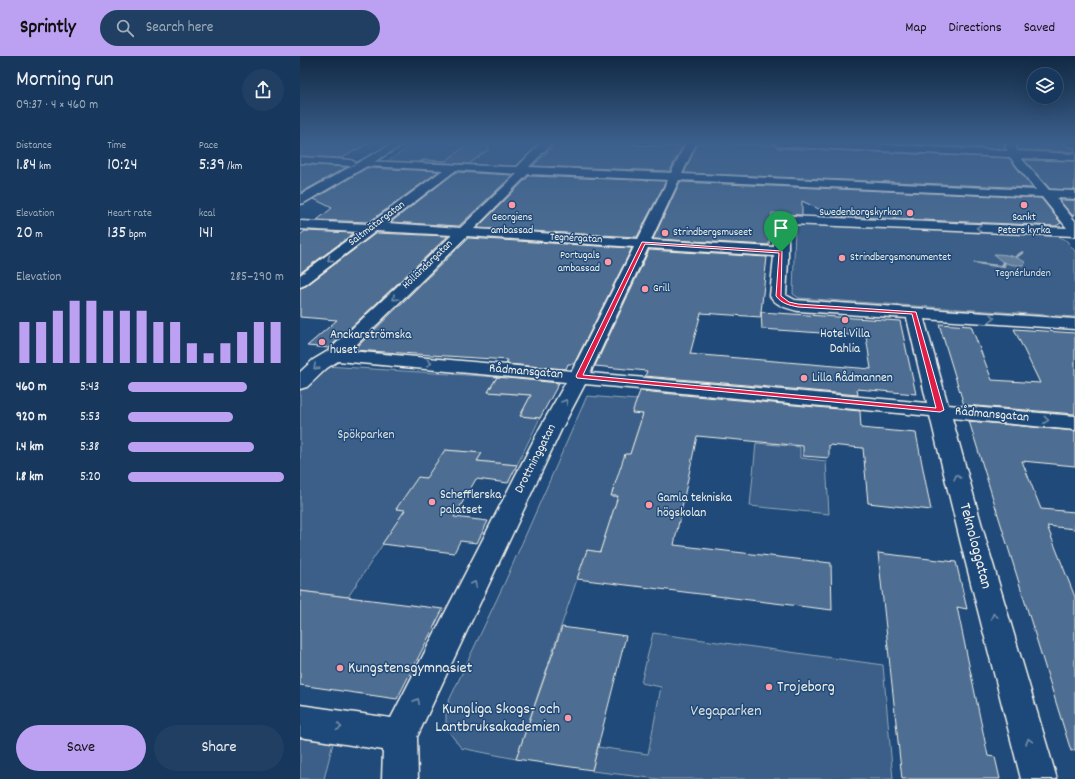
<!DOCTYPE html>
<meta charset="utf-8">
<style>
body{margin:0;font-family:Dekko,sans-serif;background:#203f62;color:#f1f3f6;height:100vh;display:flex;flex-direction:column;font-size:15px;white-space:nowrap}
*{box-sizing:border-box;margin:0}
p{font-size:13px;color:#9eacbb}
.icon{flex:none;width:22px;height:22px;fill:none;stroke:currentColor;stroke-width:2;stroke-linecap:round;stroke-linejoin:round}
.map{position:relative;flex:1;overflow:hidden}
.side{display:flex;flex-direction:column;background:#17385c;width:300px}
.side>*{flex:none}
.fabs{position:absolute;left:727px;top:12px;display:grid;gap:8px}
.fabs a{display:grid;place-items:center;width:36px;height:36px;border-radius:50%;background:#17385c;box-shadow:0 4px 16px #0002,0 0 0 1px #365272;font-size:20px}
.pin{position:absolute;display:grid;place-items:center;width:34px;height:34px;color:#fff;margin:-41px -17px;border-radius:50% 50% 50% 0;rotate:-45deg;box-shadow:0 0 4px #0007}
.pin .icon{rotate:45deg}
.round{display:grid;place-items:center;flex:none;width:42px;height:42px;border-radius:21px;background:#203f62}
.overview{display:flex;align-items:center;justify-content:space-between;height:68px;padding:0 16px}
h1{font-size:22px;font-weight:600;line-height:30px}
.figures{display:grid;grid-template-columns:repeat(3,1fr);gap:6px;height:68px;padding:4px 16px}
.figures div{display:grid;align-content:center}
.figures b{font-size:17px;font-weight:600}
.figures small{font-size:11px;font-weight:400}
.figures p{font-size:11px}
.chart{height:112px;padding:8px 16px}
.chart p{display:flex;justify-content:space-between}
.chart svg{width:100%;height:72px;margin-top:4px;stroke:#bca0f2;stroke-width:6}
.button{display:flex;gap:8px;margin-top:auto;padding:8px 16px}
.button a{flex:1;height:46px;border-radius:24px;background:#bca0f2;color:#111;font-size:16px;font-weight:600;line-height:46px;text-align:center}
.button a+a{background:#203f62;color:#f1f3f6}
ul{padding:0 16px;list-style:none;font-size:13px}
li{display:grid;grid-template-columns:64px 48px 1fr;align-items:center;height:30px}
li i{height:10px;border-radius:5px;background:#bca0f2}
header{display:flex;align-items:center;gap:24px;box-sizing:border-box;height:56px;padding:0 20px;background:#bca0f2;color:#111}
header strong{font-size:19px}
nav{display:flex;gap:22px;margin-inline-start:auto;font-size:14px}
.search{width:280px;height:36px;background:#203f62;display:flex;align-items:center;gap:10px;box-sizing:border-box;padding:0 14px;border-radius:22px;color:#9eacbb;font-size:15px}
main{display:flex;flex:1;min-height:0}
.map>svg:first-child{display:block}
.green{fill:#3a5f88;stroke:#97a8b8}
.water{fill:#627e9d;stroke:#9cacbb}
.lines{fill:none;stroke-linecap:round;stroke-linejoin:round}
.stream{fill:#9cacbb;fill-rule:evenodd}
.building{fill:#4d6e92;stroke:#f4f1e8;fill-rule:evenodd}
.street-casing{stroke:#f4f1e8;stroke-width:3}
.secondary-casing{stroke:#f4f1e8;stroke-width:3}
.street{fill:#1f4a7a;fill-rule:evenodd}
.secondary{fill:#1f4a7a;fill-rule:evenodd}
.oneway{stroke:#748da6}
.route{fill:#e11d48;stroke:#fff;fill-rule:evenodd}
.poi-dot{fill:#ff9aa2;stroke:#1f4a7a;stroke-width:1.5}
.labels{text-anchor:middle;dominant-baseline:central;stroke-width:3;stroke-linejoin:round;paint-order:stroke}
.far-poi-label{font-size:11px;fill:#f4f1e8;stroke:#1f4a7a;text-anchor:start}
.far-street-label{font-size:11px;fill:#f4f1e8;stroke:#1f4a7a}
.far-park-label{font-size:11px;fill:#e1e2de;stroke:#1f4a7a}
.poi-label{font-size:13px;fill:#f4f1e8;stroke:#1f4a7a;text-anchor:start}
.street-label{font-size:13px;fill:#f4f1e8;stroke:#1f4a7a}
.park-label{font-size:13px;fill:#e1e2de;stroke:#1f4a7a}
.near-street-label{font-size:16px;fill:#f4f1e8;stroke:#1f4a7a}
.near-poi-label{font-size:16px;fill:#f4f1e8;stroke:#1f4a7a;text-anchor:start}
.near-park-label{font-size:16px;fill:#e1e2de;stroke:#1f4a7a}
</style>
<header>
<strong>Sprintly</strong>
<div class="search"><svg class="icon" aria-label="search" viewBox="0 0 24 24"><circle cx="10" cy="10" r="6"/><path d="M15 15l6 6"/></svg>Search here</div>
<nav><a>Map</a><a>Directions</a><a>Saved</a></nav>
</header>
<main>
<section class="side">
<div class="overview"><div><h1>Morning run</h1><p>09:37 · 4 × 460 m</p></div><a class="round"><svg class="icon" aria-label="share" viewBox="0 0 24 24"><path d="M12 15V3M7 8l5-5 5 5M5 13v7h14v-7"/></svg></a></div>
<div class="figures">
<div><p>Distance</p><b>1.84<small> km</small></b></div>
<div><p>Time</p><b>10:24</b></div>
<div><p>Pace</p><b>5:39<small> /km</small></b></div>
</div>
<div class="figures">
<div><p>Elevation</p><b>20<small> m</small></b></div>
<div><p>Heart rate</p><b>135<small> bpm</small></b></div>
<div><p>kcal</p><b>141</b></div>
</div>
<div class="chart"><p><span>Elevation</span>285–290 m</p>
<svg viewBox="0 0 160 44" preserveAspectRatio="none"><path d="M5 44V19M15 44V19M25 44V12M35 44V6M45 44V6M55 44V12M65 44V12M75 44V12M85 44V19M95 44V19M105 44V32M115 44V38M125 44V32M135 44V25M145 44V19M155 44V19"/></svg>
</div>
<ul>
<li><b>460 m</b>5:43<i style="width:76%"></i></li>
<li><b>920 m</b>5:53<i style="width:67%"></i></li>
<li><b>1.4 km</b>5:38<i style="width:81%"></i></li>
<li><b>1.8 km</b>5:20<i style="width:100%"></i></li>
</ul>
<div class="button"><a>Save</a><a>Share</a></div>
</section>
<div class="map">
<svg width="775" height="723" viewBox="0 0 775 723">
<rect width="100%" height="100%" fill="#1f4a7a"/>
<filter id="ink" filterUnits="userSpaceOnUse"><feTurbulence type="fractalNoise" baseFrequency=".025" numOctaves="2"/><feDisplacementMap in="SourceGraphic" scale="8" xChannelSelector="R" yChannelSelector="G"/><feConvolveMatrix kernelMatrix="1 2 1 2 8 2 1 2 1" color-interpolation-filters="sRGB"/></filter>
<g filter="url(#ink)">
<path class="green" d="M 117,87 L 241,87 L 215,111 L 151,108 L 155,105 L 123,104 L 118,107 L 86,106 Z
M 503,168 L 756,180 L 766,184 L 775,195 L 775,261 L 499,242 L 493,238 L 495,170 Z
M 26,310 L 197,321 L 188,336 L 231,339 L 220,360 L 240,362 L 217,409 L 177,405 L 182,397 L 145,394 L 48,541 L 0,535 L 0,335 Z
M 287,340 L 337,344 L 333,357 L 343,358 L 330,398 L 312,440 L 318,440 L 300,496 L 287,494 L 216,703 L 161,692 L 146,672 L 146,651 L 204,528 Z
M 456,387 L 500,391 L 500,402 L 526,405 L 529,458 L 450,450 Z
M 353,577 L 583,609 L 593,723 L 359,723 L 292,715 L 298,691 L 348,698 L 361,631 L 341,627 Z
M 0,682 L 33,687 L 24,723 L 0,723 Z"/>
<path class="water" d="M 694,198 C 706,198 715,200 725,206 L 723,209 C 712,210 700,207 694,198 Z"/>
<g class="lines">
<path class="stream" d="M 722,195 L 725,196 L 717,202 L 715,202 L 715,200 Z
M 703,205 L 706,206 L 705,211 L 703,212 L 675,208 L 673,207 L 675,206 L 701,209 Z"/>
</g>
<path class="building" d="M 0,87 L 69,87 L 42,102 L 0,100 Z
M 170,87 L 185,87 L 189,93 L 169,108 L 120,106 L 123,104 L 146,105 Z
M 256,87 L 335,87 L 334,89 L 382,91 L 370,115 L 233,110 Z
M 399,87 L 469,89 L 469,87 L 472,87 L 478,92 L 709,102 L 733,132 L 384,117 L 396,91 Z
M 590,87 L 706,87 L 705,90 L 705,93 Z
M 716,87 L 764,87 L 769,91 L 775,92 L 775,96 L 718,94 Z
M 724,104 L 775,105 L 775,134 L 750,133 Z
M 0,108 L 47,111 L 2,136 L 0,135 Z
M 67,112 L 139,115 L 69,166 L 17,164 L 32,152 L 14,143 Z
M 156,116 L 213,119 L 159,170 L 91,166 Z
M 229,120 L 366,125 L 337,181 L 177,172 Z
M 380,126 L 741,142 L 761,167 L 756,170 L 535,160 L 534,158 L 525,156 L 502,145 L 502,159 L 472,157 L 469,189 L 353,183 Z
M 759,144 L 775,144 L 775,159 L 773,160 Z
M 5,175 L 54,177 L 0,217 L 0,179 Z
M 76,177 L 148,180 L 29,292 L 7,290 L 37,264 L 0,261 L 0,232 L 6,230 Z
M 168,182 L 332,192 L 274,308 L 268,308 L 266,313 L 206,308 L 208,304 L 54,294 Z
M 349,194 L 467,201 L 461,256 L 600,265 L 616,338 L 557,333 L 558,339 L 345,320 L 347,315 L 295,310 ZM 461,256 L 462,273 L 566,280 L 571,313 L 390,298 L 401,257 L 461,261 Z
M 639,268 L 671,270 L 692,324 L 740,327 L 714,273 L 775,277 L 775,358 L 664,349 Z
M 197,321 L 259,327 L 240,362 L 220,360 L 231,339 L 188,336 Z
M 340,335 L 560,355 L 561,372 L 616,377 L 631,454 L 568,447 L 563,392 L 529,389 L 529,402 L 503,400 L 503,390 L 397,380 L 374,489 L 531,507 L 532,554 L 277,523 L 287,494 L 300,496 L 318,440 L 311,440 L 325,398 L 330,398 L 343,358 L 332,357 Z
M 669,365 L 775,375 L 775,410 L 722,405 L 741,453 L 775,456 L 775,473 L 747,470 L 775,541 L 775,694 L 771,695 Z
M 145,394 L 182,397 L 177,405 L 217,409 L 208,427 L 176,423 L 154,461 L 188,465 L 177,487 L 160,485 L 154,497 L 82,488 L 105,454 L 96,453 L 118,421 L 126,422 Z
M 578,497 L 656,506 L 667,553 L 657,551 L 688,700 L 695,701 L 700,723 L 602,723 Z
M 0,535 L 143,553 L 97,643 L 0,629 Z
M 262,571 L 326,580 L 292,714 L 216,703 Z"/>
<g class="lines">
<defs>
<path id="street" d="M 241,87 L 252,87 L 229,111 L 371,117 L 386,87 L 396,87 L 382,118 L 736,134 L 710,101 L 478,90 L 473,87 L 551,87 L 707,95 L 706,90 L 708,88 L 713,87 L 716,90 L 717,95 L 775,98 L 775,104 L 721,102 L 749,134 L 775,135 L 775,143 L 756,142 L 775,165 L 775,180 L 490,168 L 488,170 L 488,205 L 486,239 L 495,244 L 775,263 L 775,273 L 624,263 L 648,349 L 775,360 L 775,374 L 652,362 L 687,488 L 757,723 L 721,723 L 661,488 L 630,360 L 285,328 L 262,372 L 117,681 L 118,723 L 82,723 L 83,694 L 0,681 L 0,649 L 91,662 L 240,372 L 266,326 L 38,305 L 27,312 L 7,331 L 0,333 L 0,316 L 13,304 L 28,295 L 152,179 L 76,175 L 5,229 L 0,231 L 0,219 L 58,176 L 0,173 L 0,165 L 69,168 L 143,114 L 67,110 L 62,107 L 63,105 L 217,111 ZM 156,114 L 217,118 L 160,172 L 87,167 ZM 228,118 L 368,124 L 338,183 L 174,173 ZM 379,124 L 742,141 L 767,172 L 487,160 L 482,161 L 474,169 L 474,191 L 351,184 ZM 167,180 L 334,191 L 272,315 L 50,295 ZM 348,192 L 474,200 L 470,240 C 477,250 486,252 498,255 L 607,262 L 627,347 L 290,317 Z
M 0,101 L 51,104 L 56,107 L 51,110 L 0,107 Z"/>
<path id="secondary" d="M 93,87 L 106,87 L 4,147 L 0,148 L 0,139 Z"/>
</defs>
<use href="#street" class="street-casing"/>
<use href="#secondary" class="secondary-casing"/>
<use href="#street" class="street"/>
<use href="#secondary" class="secondary"/>
</g>
<defs><path id="oneway-chevron" d="M-2-3.5L2.5 0L-2 3.5" fill="none" stroke-width="1.6" stroke-linecap="round" stroke-linejoin="round"/></defs>
<g class="oneway">
<use href="#oneway-chevron" transform="translate(679 172) rotate(-177)"/>
<use href="#oneway-chevron" transform="translate(30 203) rotate(143)"/>
<use href="#oneway-chevron" transform="translate(95 242) rotate(136)"/>
<use href="#oneway-chevron" transform="translate(692 262) rotate(4)"/>
<use href="#oneway-chevron" transform="translate(129 307) rotate(5)"/>
<use href="#oneway-chevron" transform="translate(16 311) rotate(138)"/>
<use href="#oneway-chevron" transform="translate(265 346) rotate(-61)"/>
<use href="#oneway-chevron" transform="translate(746 364) rotate(5)"/>
<use href="#oneway-chevron" transform="translate(657 421) rotate(-104)"/>
<use href="#oneway-chevron" transform="translate(174 528) rotate(-64)"/>
<use href="#oneway-chevron" transform="translate(694 560) rotate(-105)"/>
<use href="#oneway-chevron" transform="translate(117 645) rotate(-64)"/>
<use href="#oneway-chevron" transform="translate(39 671) rotate(8)"/>
<use href="#oneway-chevron" transform="translate(729 685) rotate(-105)"/>
</g>
</g>
<linearGradient id="sky" x2="0" y2="1"><stop stop-color="#112943"/><stop offset="0.46" stop-color="#3c608d"/><stop offset="1" stop-color="#3c608d" stop-opacity="0"/></linearGradient>
<rect width="775" height="189" fill="url(#sky)"/>
<path class="route" d="M 342,186 L 482,195 L 481,240 L 489,246 L 498,248 L 616,256 L 644,354 L 640,356 L 277,322 L 276,320 ZM 345,188 L 479,197 L 476,240 C 482,248 489,249 498,251 L 612,258 L 636,352 L 283,319 Z"/>
<g class="poi-dot">
<circle cx="212" cy="149" r="4"/>
<circle cx="724" cy="149" r="4"/>
<circle cx="610" cy="157" r="4"/>
<circle cx="365" cy="177" r="4"/>
<circle cx="542" cy="202" r="4"/>
<circle cx="308" cy="206" r="4"/>
<circle cx="345" cy="233" r="4"/>
<circle cx="545" cy="264" r="4"/>
<circle cx="22" cy="286" r="4"/>
<circle cx="504" cy="322" r="4"/>
<circle cx="132" cy="446" r="4"/>
<circle cx="349" cy="449" r="4"/>
<circle cx="40" cy="612" r="4"/>
<circle cx="469" cy="631" r="4"/>
<circle cx="268" cy="662" r="4"/>
</g>
<g class="labels">
<g class="far-poi-label">
<text x="602" y="157" text-anchor="end">Swedenborgskyrkan</text>
<text x="212" y="162" text-anchor="middle">Georgiens<tspan x="212" dy="13">ambassad</tspan></text>
<text x="724" y="162" text-anchor="middle">Sankt<tspan x="724" dy="13">Peters kyrka</tspan></text>
<text x="373" y="177">Strindbergsmuseet</text>
<text x="300" y="200" text-anchor="end">Portugals<tspan x="300" dy="13">ambassad</tspan></text>
<text x="550" y="202">Strindbergsmonumentet</text>
<text x="353" y="233">Grill</text>
</g>
<g class="far-street-label">
<text transform="translate(77 168) rotate(-37)">Saltmätargatan</text>
<text transform="translate(276 183) rotate(3)">Tegnérgatan</text>
<text transform="translate(128 209) rotate(-44)">Holländargatan</text>
</g>
<g class="far-park-label">
<text x="723" y="218">Tegnérlunden</text>
</g>
<g class="poi-label">
<text x="545" y="278" text-anchor="middle">Hotel Villa<tspan x="545" dy="15">Dahlia</tspan></text>
<text x="30" y="279">Anckarströmska<tspan x="30" dy="15">huset</tspan></text>
<text x="512" y="322">Lilla Rådmannen</text>
<text x="140" y="439">Schefflerska<tspan x="140" dy="15">palatset</tspan></text>
<text x="357" y="442">Gamla tekniska<tspan x="357" dy="15">högskolan</tspan></text>
</g>
<g class="street-label">
<text transform="translate(226 316) rotate(5)">Rådmansgatan</text>
<text transform="translate(692 359) rotate(5)">Rådmansgatan</text>
<text transform="translate(236 403) rotate(-63)">Drottninggatan</text>
</g>
<g class="park-label">
<text x="66" y="379">Spökparken</text>
</g>
<g class="near-street-label">
<text transform="translate(675 490) rotate(75)">Teknologgatan</text>
</g>
<g class="near-poi-label">
<text x="48" y="612">Kungstensgymnasiet</text>
<text x="477" y="631">Trojeborg</text>
<text x="260" y="653" text-anchor="end">Kungliga Skogs- och<tspan x="260" dy="18">Lantbruksakademien</tspan></text>
</g>
<g class="near-park-label">
<text x="426" y="655">Vegaparken</text>
</g>
</g>
</svg>
<div class="fabs">
<a><svg class="icon" aria-label="layers" viewBox="0 0 24 24"><path d="M12 4l9 5-9 5-9-5zM3 14l9 5 9-5"/></svg></a>
</div>
<div class="pin" style="left:481px;top:196px;background:#1e9e55"><svg class="icon" aria-label="arrive" viewBox="0 0 24 24"><path d="M6 21V4h12l-3 4 3 4H6"/></svg></div>
</div>
</main>
